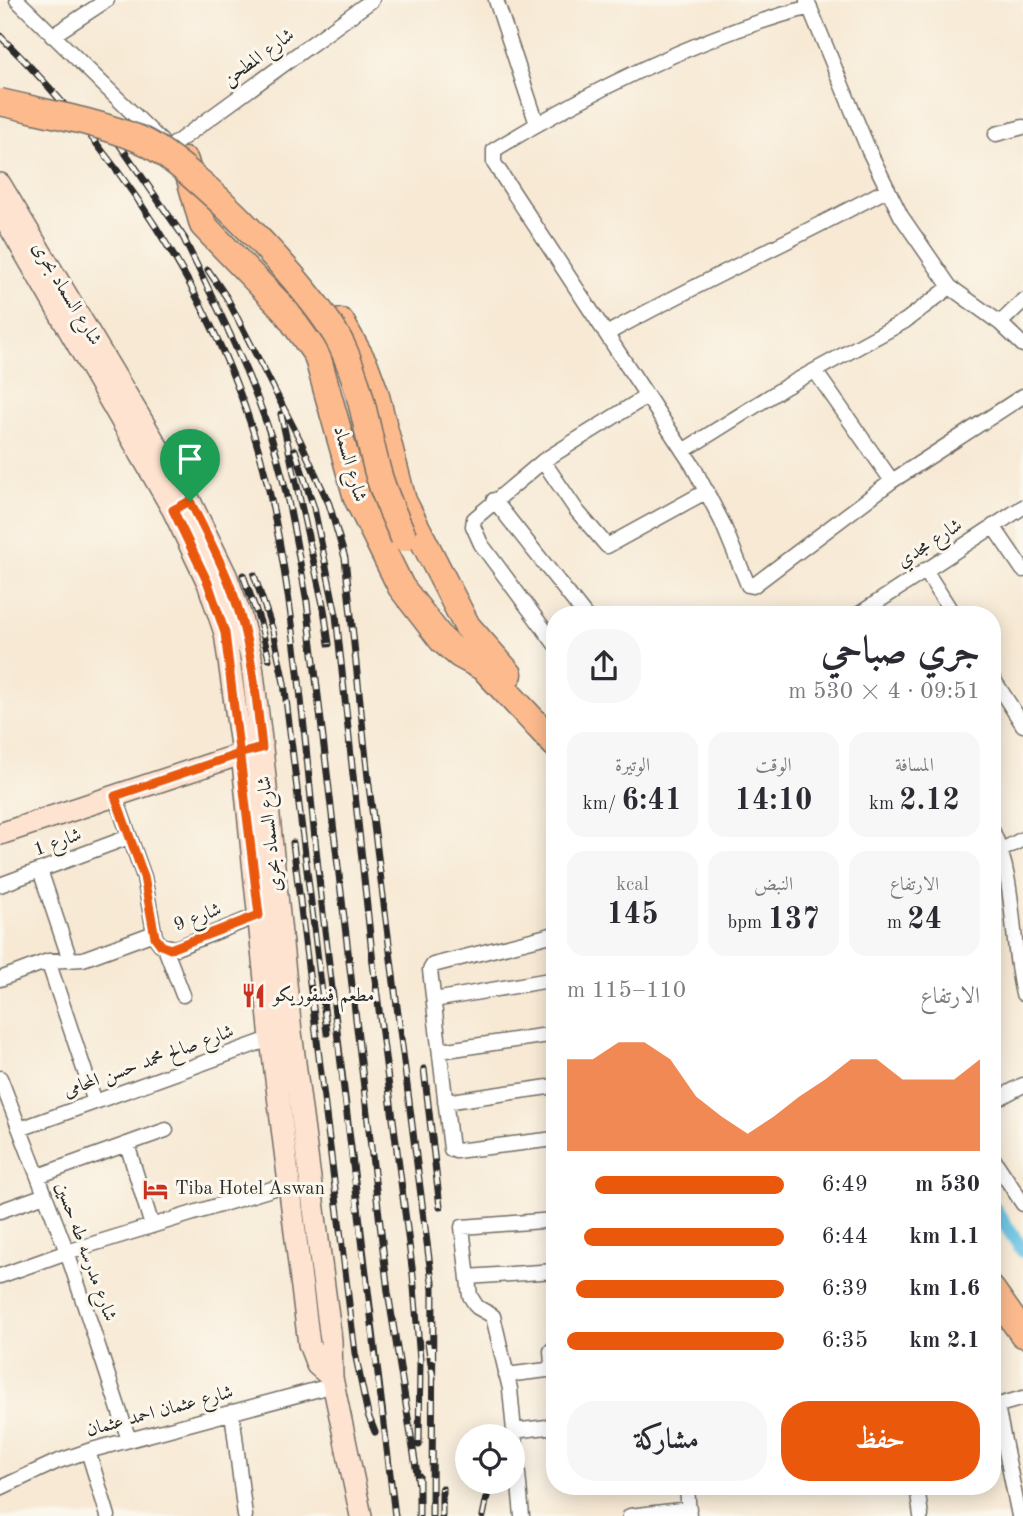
<!DOCTYPE html>
<html lang="ar">
<meta charset="utf-8">
<style>
body{margin:0;font-family:"Old Standard TT",Amiri,serif;background:#f7f7f7;color:#2b2b33;direction:rtl;height:100vh;display:flex;flex-direction:column;font-size:26px;white-space:nowrap}
*{box-sizing:border-box;margin:0}
p{font-size:23px;color:#7c7c81}
.icon{flex:none;width:38px;height:38px;fill:none;stroke:currentColor;stroke-width:2;stroke-linecap:round;stroke-linejoin:round}
.map{position:relative;flex:1;overflow:hidden;direction:ltr}
.sheet{position:absolute;left:546px;top:606px;width:455px;height:889px;display:flex;flex-direction:column;background:#fff;border-radius:28px;box-shadow:0 4px 18px #0003;direction:rtl}
.sheet>*{flex:none}
.controls{position:absolute;left:455px;top:1424px;display:grid;gap:14px}
.controls a{display:grid;place-items:center;width:70px;height:70px;border-radius:50%;background:#fff;box-shadow:0 4px 18px #0003;font-size:35px}
.pin{position:absolute;display:grid;place-items:center;width:60px;height:60px;color:#fff;margin:-72px -30px;border-radius:50% 50% 50% 0;rotate:-45deg;box-shadow:0 0 7px #0007}
.pin .icon{rotate:45deg}
.round{display:grid;place-items:center;flex:none;width:74px;height:74px;border-radius:28px;background:#f7f7f7}
.head{display:flex;align-items:center;justify-content:space-between;height:119px;padding:0 21px}
h1{font-size:38px;font-weight:700;line-height:52px}
.figures{display:grid;grid-template-columns:repeat(3,1fr);gap:10px;height:119px;padding:7px 21px}
.figures div{display:grid;align-content:center;border-radius:18px;background:#f7f7f7;text-align:center}
.figures b{font-size:30px;font-weight:700}
.figures small{font-size:19px;font-weight:400}
.figures p{font-size:19px}
.chart{height:196px;padding:14px 21px}
.chart p{display:flex;justify-content:space-between}
.chart svg{width:100%;height:126px;margin-top:7px;fill:#ea580c;opacity:.7}
.action{display:flex;gap:14px;margin-top:auto;padding:14px 21px}
.action a{flex:1;height:80px;border-radius:28px;background:#ea580c;color:#fff;font-size:28px;font-weight:700;line-height:80px;text-align:center}
.action a+a{background:#f7f7f7;color:#2b2b33}
ul{padding:0 21px;list-style:none;font-size:23px}
li{display:grid;grid-template-columns:112px 84px 1fr;align-items:center;height:52px}
li i{height:18px;border-radius:9px;background:#ea580c}
.map>svg:first-child{display:block}
.lines{fill:none;stroke-linecap:round;stroke-linejoin:round}
.canal{stroke:#65c2e3;stroke-width:14}
.street-casing{stroke:#726e66;stroke-width:17}
.secondary-casing{stroke:#726e66;stroke-width:24}
.highway-casing{stroke:#726e66;stroke-width:29}
.street{stroke:#fff;stroke-width:14}
.secondary{stroke:#fee3d1;stroke-width:21}
.highway{stroke:#fcba8d;stroke-width:26}
.rail-casing{stroke:#2b2b2b;stroke-width:7}
.rail{stroke:#fbf7ec;stroke-width:4.5;stroke-dasharray:13;stroke-linecap:butt}
.highway-bridge-casing{stroke:#726e66;stroke-width:29;stroke-linecap:butt}
.highway-bridge{stroke:#fcba8d;stroke-width:26}
.route-casing{stroke:#fff;stroke-width:14}
.route{stroke:#ea580c;stroke-width:9}
.labels{text-anchor:middle;dominant-baseline:central;stroke-width:6;stroke-linejoin:round;paint-order:stroke}
.street-label{font-size:19px;fill:#2b2b2b;stroke:#fbf7ec}
.poi-label{font-size:19px;fill:#2b2b2b;stroke:#fbf7ec;text-anchor:start}
</style>
<div class="map">
<svg width="1023" height="1516" viewBox="0 0 1023 1516">
<rect width="100%" height="100%" fill="#fbf7ec"/>
<filter id="ink" filterUnits="userSpaceOnUse"><feTurbulence type="fractalNoise" baseFrequency=".0143" numOctaves="2"/><feDisplacementMap in="SourceGraphic" scale="14" xChannelSelector="R" yChannelSelector="G"/><feConvolveMatrix kernelMatrix="1 2 1 2 8 2 1 2 1" color-interpolation-filters="sRGB"/></filter>
<filter id="wash" filterUnits="userSpaceOnUse"><feTurbulence type="fractalNoise" baseFrequency=".00686" numOctaves="4" result="noise"/><feDisplacementMap in="SourceGraphic" scale="28" xChannelSelector="R" yChannelSelector="G"/><feGaussianBlur stdDeviation="1.57" result="paint"/><feColorMatrix in="noise" values="0 0 0 0 0 0 0 0 0 0 0 0 0 0 0 0 0 1.4 0 .05"/><feComposite in="paint" operator="in"/></filter>
<g filter="url(#wash)">
<rect width="100%" height="100%" fill="#f7e9d4"/>
<g class="lines">
<path class="canal" d="M 992,1205 L 1023,1251"/>
</g>
</g>
<g filter="url(#ink)">
<g class="lines">
<defs>
<path id="street" d="M 17,0 L 161,141
M 496,0 L 537,124
M 807,1 L 869,151 L 901,216 L 950,287 L 1000,323 L 1023,301
M 810,7 C 699,36 592,90 494,150 L 494,163 L 693,466 L 722,522 L 748,585 L 753,586 L 892,481 L 1023,396
M 52,36 L 107,0
M 996,134 L 1023,127
M 169,148 L 372,0
M 1000,323 L 1023,345
M 608,333 C 700,282 795,239 888,189
M 815,371 L 892,481
M 683,451 L 785,387 L 905,321 L 950,287
M 543,461 L 577,511 L 607,546 L 707,491
M 494,500 L 584,614
M 993,526 L 1023,570
M 925,570 L 953,614
M 859,614 L 1023,507
M 555,644 L 481,544 L 473,526 L 474,519 L 543,461 L 647,396
M 992,677 L 1023,725
M 115,796 L 144,877 L 155,937 L 161,945 L 176,948 L 264,913
M 992,830 C 1017,882 1010,940 1023,994
M 992,855 L 1023,839
M 40,870 L 70,960
M 0,885 L 129,837
M 555,934 L 433,965 L 430,970 L 451,1149 L 456,1151 L 555,1139
M 165,948 L 183,995
M 48,961 L 95,1102
M 0,979 L 48,961 L 83,959 L 154,933
M 434,1000 L 555,979
M 440,1051 L 555,1034
M 0,1078 L 67,1252 L 129,1440
M 445,1102 L 555,1086
M 992,1102 L 1023,1085
M 20,1129 L 278,1036
M 127,1144 L 152,1226
M 992,1157 L 1023,1204
M 38,1176 L 166,1130
M 0,1211 L 45,1195
M 0,1276 L 67,1252 L 288,1184
M 468,1277 L 555,1271
M 506,1375 L 547,1370 L 552,1364 L 551,1351 L 555,1347
M 997,1406 L 1019,1516
M 992,1407 L 1023,1398
M 232,1412 L 245,1516
M 514,1431 L 555,1426
M 88,1451 L 108,1516
M 687,1486 L 689,1516
M 917,1486 L 921,1516
M 0,1488 L 56,1462 L 88,1451 L 334,1385
M 522,1516 L 510,1389 L 493,1316 L 477,1307 L 470,1296 L 462,1227 L 555,1220
M 630,1516 L 689,1509"/>
<path id="secondary" d="M 0,184 L 190,501 L 226,575 L 240,614 L 251,657 L 262,748 L 291,1032 L 331,1340 L 332,1378 L 361,1516
M 0,210 L 173,510 L 208,583 L 225,633 L 242,753 L 271,1039 L 309,1344 L 317,1365 L 332,1378
M 0,834 L 253,750"/>
<path id="highway" d="M 185,161 L 203,225 L 285,310 L 317,355 L 357,498 L 401,587 L 442,640 L 460,655 L 484,668 L 555,744
M 341,322 L 365,365 L 375,392 L 403,501 L 467,626 L 509,674
M 992,1290 L 1023,1334"/>
</defs>
<use href="#street" class="street-casing"/>
<use href="#secondary" class="secondary-casing"/>
<use href="#highway" class="highway-casing"/>
<use href="#street" class="street"/>
<use href="#secondary" class="secondary"/>
<use href="#highway" class="highway"/>
<defs>
<path id="rail" d="M 0,36 C 131,165 239,331 274,514 C 300,643 307,775 322,905 C 346,1109 369,1313 395,1516
M 117,141 L 185,239
M 181,233 C 211,294 242,355 265,419 C 286,477 296,541 307,602 L 388,1292 L 419,1486
M 208,270 L 227,298 L 300,440 L 329,504 L 345,558 L 368,778 L 433,1290
M 281,414 L 324,609 L 329,644
M 295,450 L 314,508 L 336,615 L 373,963 L 413,1275 L 420,1360 L 419,1445
M 243,575 L 260,622 L 269,659
M 254,575 L 273,631 L 284,683 L 327,1033
M 293,843 L 355,1353 L 368,1415 L 375,1432
M 424,1069 L 440,1207
M 428,1343 L 433,1378
M 419,1516 L 419,1476
M 432,1516 L 433,1281
M 442,1516 L 442,1488
M 483,1516 L 490,1482"/>
</defs>
<use href="#rail" class="rail-casing"/>
<use href="#rail" class="rail"/>
<defs>
<path id="highway-bridge" d="M 0,102 C 46,113 95,121 139,139 C 191,161 318,294 342,346 C 361,386 366,427 377,469 C 383,493 394,515 404,538"/>
</defs>
<use href="#highway-bridge" class="highway-bridge-casing"/>
<use href="#highway-bridge" class="highway-bridge"/>
</g>
</g>
<g class="lines" filter="url(#ink)">
<defs>
<path id="route" d="M 190,501 L 173,510 L 208,583 L 225,633 L 259,915 L 170,949 L 161,945 L 155,937 L 144,877 L 115,796 L 242,753 L 262,748 C 257,703 253,658 240,615 C 229,575 208,538 190,501"/>
</defs>
<use href="#route" class="route-casing"/>
<use href="#route" class="route"/>
</g>
<defs>
<symbol id="restaurant-bare" viewBox="-9 -9 18 18"><path d="M-5-6h1v4h1v-4h1v4h1v-4h1v5L-1.5 .5V6h-2V.5L-5-1ZM5-6V6H3V1.5H1.5Q1.5-4 5-6Z" fill="#c8321e" stroke="#fbf7ec" stroke-width="2.5" paint-order="stroke"/></symbol>
<symbol id="hotel-bare" viewBox="-9 -9 18 18"><path d="M-6-4.5h1.5V1H6V5H4.5V3h-9V5H-6ZM-4 0a1.8 1.8 0 1 1 3.6 0ZM.5 0V-2.5h3Q6-2.5 6 0Z" fill="#c8321e" stroke="#fbf7ec" stroke-width="2.5" paint-order="stroke"/></symbol>
</defs>
<g fill-rule="evenodd">
<use href="#restaurant-bare" x="236" y="978" width="35" height="35"/>
<use href="#hotel-bare" x="138" y="1172" width="35" height="35"/>
</g>
<g class="labels">
<g class="street-label">
<text transform="translate(259 58) rotate(-36)">شارع المطحن</text>
<text transform="translate(66 294) rotate(59)">شارع السماد بحرى</text>
<text transform="translate(349 464) rotate(74)">شارع السماد</text>
<text transform="translate(930 544) rotate(-33)">شارع مجدي</text>
<text transform="translate(271 834) rotate(-96)">شارع السماد بحرى</text>
<text transform="translate(58 843) rotate(-20)">شارع 1</text>
<text transform="translate(198 918) rotate(-21)">شارع 9</text>
<text transform="translate(149 1062) rotate(-20)">شارع صالح محمد حسن المحامى</text>
<text transform="translate(85 1252) rotate(70)">شارع مدرسه طه حسين</text>
<text transform="translate(160 1412) rotate(-15)">شارع عثمان احمد عثمان</text>
</g>
<g class="poi-label">
<text x="273" y="996">مطعم فسفوريكو</text>
<text x="175" y="1189">Tiba Hotel Aswan</text>
</g>
</g>
</svg>
<div class="controls">
<a><svg class="icon" aria-label="locate" viewBox="0 0 24 24"><circle cx="12" cy="12" r="6"/><path d="M12 2v4M12 18v4M2 12h4M18 12h4"/></svg></a>
</div>
<div class="pin" style="left:190px;top:501px;background:#1e9e55"><svg class="icon" aria-label="arrive" viewBox="0 0 24 24"><path d="M6 21V4h12l-3 4 3 4H6"/></svg></div>
<section class="sheet">
<div class="head"><div><h1>جري صباحي</h1><p>09:51 · 4 × 530 m</p></div><a class="round"><svg class="icon" aria-label="share" viewBox="0 0 24 24"><path d="M12 15V3M7 8l5-5 5 5M5 13v7h14v-7"/></svg></a></div>
<div class="figures">
<div><p>المسافة</p><b>2.12<small> km</small></b></div>
<div><p>الوقت</p><b>14:10</b></div>
<div><p>الوتيرة</p><b>6:41<small> /km</small></b></div>
</div>
<div class="figures">
<div><p>الارتفاع</p><b>24<small> m</small></b></div>
<div><p>النبض</p><b>137<small> bpm</small></b></div>
<div><p>kcal</p><b>145</b></div>
</div>
<div class="chart"><p><span>الارتفاع</span>110–115 m</p>
<svg viewBox="0 0 160 44" preserveAspectRatio="none"><path d="M0 44V12L10 12L20 6L30 6L40 12L50 25L60 32L70 38L80 32L90 25L100 19L110 12L120 12L130 19L140 19L150 19L160 12V44z"/></svg>
</div>
<ul>
<li><b>530 m</b>6:49<i style="width:87%"></i></li>
<li><b>1.1 km</b>6:44<i style="width:92%"></i></li>
<li><b>1.6 km</b>6:39<i style="width:96%"></i></li>
<li><b>2.1 km</b>6:35<i style="width:100%"></i></li>
</ul>
<div class="action"><a>حفظ</a><a>مشاركة</a></div>
</section>
</div>
